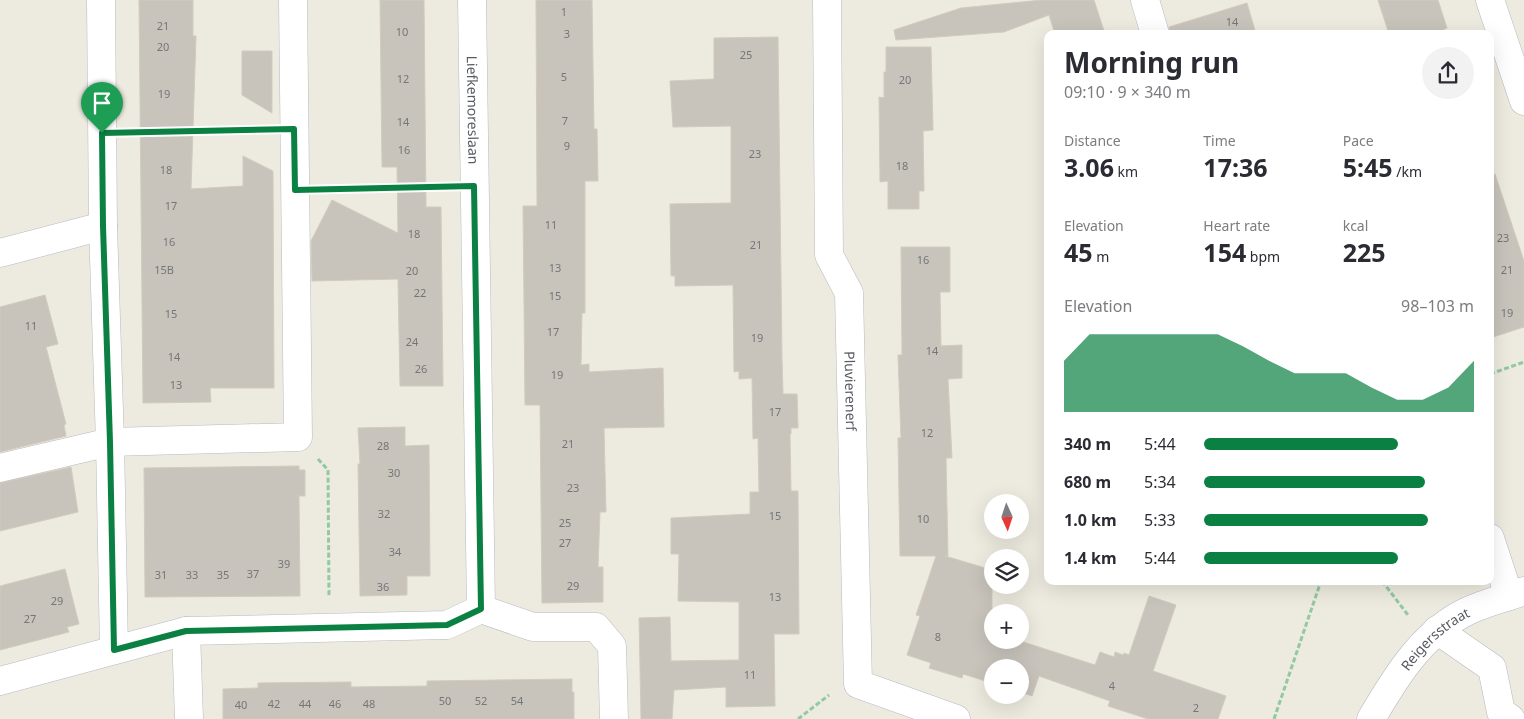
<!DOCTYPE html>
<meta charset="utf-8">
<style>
body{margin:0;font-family:"Noto Sans",sans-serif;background:#f2f2f3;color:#2b2b33;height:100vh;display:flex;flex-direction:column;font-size:19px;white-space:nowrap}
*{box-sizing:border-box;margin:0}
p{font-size:16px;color:#7c7c81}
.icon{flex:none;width:28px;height:28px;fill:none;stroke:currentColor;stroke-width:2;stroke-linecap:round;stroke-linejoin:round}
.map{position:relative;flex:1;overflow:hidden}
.panel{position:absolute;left:1044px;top:30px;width:450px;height:555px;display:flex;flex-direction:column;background:#fff;border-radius:10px;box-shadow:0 5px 20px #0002}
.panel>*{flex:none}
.needle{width:32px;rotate:177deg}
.buttons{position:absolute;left:984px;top:494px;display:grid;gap:10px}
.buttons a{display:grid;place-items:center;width:45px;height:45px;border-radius:50%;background:#fff;box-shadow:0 5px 20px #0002;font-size:25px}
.pin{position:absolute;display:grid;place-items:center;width:42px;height:42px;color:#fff;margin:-51px -21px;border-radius:50% 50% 50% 0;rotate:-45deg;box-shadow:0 0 5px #0007}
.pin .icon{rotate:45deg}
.round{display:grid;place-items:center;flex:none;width:52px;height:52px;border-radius:26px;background:#f2f2f3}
.headline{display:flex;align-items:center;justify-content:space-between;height:85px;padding:0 20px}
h1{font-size:28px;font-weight:700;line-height:38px}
.stats{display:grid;grid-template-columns:repeat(3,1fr);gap:8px;height:85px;padding:5px 20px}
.stats div{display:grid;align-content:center}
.stats b{font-size:25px;font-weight:700}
.stats small{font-size:14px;font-weight:400}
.stats p{font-size:14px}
.chart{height:140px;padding:10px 20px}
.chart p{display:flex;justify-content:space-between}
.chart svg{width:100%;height:90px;margin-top:5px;fill:#0b8043;opacity:.7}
ul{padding:0 20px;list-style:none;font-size:16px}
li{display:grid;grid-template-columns:80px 60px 1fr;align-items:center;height:38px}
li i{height:12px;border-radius:6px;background:#0b8043}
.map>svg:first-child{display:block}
.building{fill:#c8c4bc;stroke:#d2cbbd}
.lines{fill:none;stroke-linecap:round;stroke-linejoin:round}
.minor-casing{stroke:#b7bac0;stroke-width:29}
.path{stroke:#92c8a2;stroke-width:3;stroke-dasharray:5 2.5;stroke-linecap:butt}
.minor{stroke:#fff;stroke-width:28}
.route-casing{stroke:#fff;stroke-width:10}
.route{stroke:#0b8043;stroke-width:6}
.labels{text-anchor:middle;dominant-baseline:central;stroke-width:4;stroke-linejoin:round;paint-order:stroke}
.number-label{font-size:11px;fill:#747678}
.street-label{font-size:14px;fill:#585c62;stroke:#fff}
</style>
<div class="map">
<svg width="1524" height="719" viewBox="0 0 1524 719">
<rect width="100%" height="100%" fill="#edeadf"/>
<path class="building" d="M 139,0 L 193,0 L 193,36 L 196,36 L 191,189 L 243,186 L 243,156 L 273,171 L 274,388 L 210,388 L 211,402 L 143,403 Z
M 380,0 L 424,0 L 426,207 L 441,207 L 443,386 L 400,386 L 398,279 L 312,281 L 311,241 L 332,200 L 398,233 L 397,167 L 382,167 Z
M 536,0 L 592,0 L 594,129 L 597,129 L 598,181 L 585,181 L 585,313 L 582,313 L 581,365 L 589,364 L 589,372 L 663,368 L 664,427 L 604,428 L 606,512 L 600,512 L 598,567 L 603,567 L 603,602 L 542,603 L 540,405 L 525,405 L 523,206 L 537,206 Z
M 1042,0 L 1094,0 L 1105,34 L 1055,34 L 1049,15 L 1004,32 L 896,40 L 894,30 L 961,8 Z
M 1378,0 L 1438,0 L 1447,28 L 1433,34 L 1389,34 Z
M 1247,3 L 1256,34 L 1170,34 L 1169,27 Z
M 778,37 L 782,359 L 783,394 L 797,394 L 798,428 L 791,428 L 791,434 L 790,434 L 791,491 L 798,491 L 799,634 L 774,634 L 775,706 L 726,707 L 726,687 L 674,690 L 672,719 L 641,719 L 639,618 L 670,617 L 671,661 L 739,660 L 739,602 L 678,601 L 679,554 L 671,554 L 671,518 L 750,514 L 750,492 L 759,492 L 758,438 L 753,439 L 752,378 L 739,379 L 739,371 L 734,372 L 733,285 L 675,286 L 675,276 L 671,276 L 670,204 L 731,203 L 731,126 L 673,127 L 670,81 L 714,79 L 714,38 Z
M 886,47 L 931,47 L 933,130 L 923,131 L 924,191 L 919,191 L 919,209 L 888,209 L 888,181 L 880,182 L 879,97 L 884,98 L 884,72 L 886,72 Z
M 242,51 L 272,51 L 272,113 L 242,95 Z
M 1495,174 L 1524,261 L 1524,327 L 1490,338 L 1490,175 Z
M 901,247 L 950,247 L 950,292 L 940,292 L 941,346 L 962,345 L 962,378 L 948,379 L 952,458 L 946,458 L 948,556 L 945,556 L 992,570 L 992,640 L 1017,640 L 1095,665 L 1100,652 L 1114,657 L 1115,652 L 1123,655 L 1124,653 L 1129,655 L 1149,596 L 1176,605 L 1153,671 L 1226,696 L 1218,719 L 1148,719 L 1108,706 L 1110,701 L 1039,676 L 1032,696 L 1020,692 L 1020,668 L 992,668 L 992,683 L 963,674 L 962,678 L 929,668 L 931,663 L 907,655 L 920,616 L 916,615 L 936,556 L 900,556 L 898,438 L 901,438 L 898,355 L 902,355 Z
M 45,295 L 58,344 L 46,347 L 66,424 L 64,425 L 66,436 L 0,452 L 0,307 Z
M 405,427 L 405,446 L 429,445 L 430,576 L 407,576 L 407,595 L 360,596 L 358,464 L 360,464 L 358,428 Z
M 299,466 L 299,470 L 305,470 L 305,496 L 299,496 L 300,596 L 145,597 L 144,468 Z
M 71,467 L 78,512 L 0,531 L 0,483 Z
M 65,569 L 79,624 L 67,627 L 69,632 L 0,650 L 0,586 Z
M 572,679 L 572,692 L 574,692 L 574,719 L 223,719 L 223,689 L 258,688 L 258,683 L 351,682 L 351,687 L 427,686 L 427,681 Z"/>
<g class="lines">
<defs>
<g id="minor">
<path d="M 101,0 L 103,226"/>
<path id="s1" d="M 472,0 L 481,609"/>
<path id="s2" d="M 827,0 L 829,255 L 849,293 L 858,684 L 956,719"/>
<path d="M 1145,0 L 1155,34"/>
<path d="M 1490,0 L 1524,101"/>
<path d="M 0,253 L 103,226 L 110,442 L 114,650"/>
<path d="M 0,468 L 110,442 L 298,437 L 293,0"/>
<path d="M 1490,538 L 1509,596"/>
<path d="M 1437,630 L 1492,668 L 1501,712 L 1511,719"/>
<path d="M 0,681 L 186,631"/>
<path d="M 189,719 L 186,631 L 447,625 L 481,609 L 533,627 L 596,627 L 612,646 L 614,719"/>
<path id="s3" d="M 1371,719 C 1394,680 1419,638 1460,615 C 1479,604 1503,599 1524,591"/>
</g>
</defs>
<use href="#minor" class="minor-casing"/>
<path class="path" d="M 132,132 L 264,130
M 325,189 L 444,187
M 1490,374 L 1524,362
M 318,459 L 328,470 L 329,597
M 1382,581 L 1408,615
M 798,719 L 829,695
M 1274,719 L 1321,581"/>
<use href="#minor" class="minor"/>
</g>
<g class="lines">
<defs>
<path id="route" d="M 294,129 L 295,190 L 474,186 L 481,609 L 447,625 L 186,631 L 114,650 L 110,442 L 103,226 L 102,133 Z"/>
</defs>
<use href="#route" class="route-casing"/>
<use href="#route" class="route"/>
</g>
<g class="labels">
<g class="number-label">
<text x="564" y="11">1</text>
<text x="1232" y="21">14</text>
<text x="163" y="25">21</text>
<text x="402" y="31">10</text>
<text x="567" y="33">3</text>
<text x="163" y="46">20</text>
<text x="746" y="54">25</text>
<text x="564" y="76">5</text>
<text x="403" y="78">12</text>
<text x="905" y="79">20</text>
<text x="164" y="93">19</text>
<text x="565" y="120">7</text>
<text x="403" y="121">14</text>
<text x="567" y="145">9</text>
<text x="404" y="149">16</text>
<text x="755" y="153">23</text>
<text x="902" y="165">18</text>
<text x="166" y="169">18</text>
<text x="171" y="205">17</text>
<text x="551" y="224">11</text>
<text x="414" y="233">18</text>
<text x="1503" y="237">23</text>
<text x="169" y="241">16</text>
<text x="756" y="244">21</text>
<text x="923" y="259">16</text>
<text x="555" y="267">13</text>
<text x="164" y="269">15B</text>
<text x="1507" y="269">21</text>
<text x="412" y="270">20</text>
<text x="420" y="292">22</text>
<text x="555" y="295">15</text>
<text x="1507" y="312">19</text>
<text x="171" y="313">15</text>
<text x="31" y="325">11</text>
<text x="553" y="331">17</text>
<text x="757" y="337">19</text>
<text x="412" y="341">24</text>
<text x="932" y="350">14</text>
<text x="174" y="356">14</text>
<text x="421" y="368">26</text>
<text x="557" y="374">19</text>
<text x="176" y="384">13</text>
<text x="775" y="411">17</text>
<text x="927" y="432">12</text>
<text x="568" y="443">21</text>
<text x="383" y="445">28</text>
<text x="394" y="472">30</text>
<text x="573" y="487">23</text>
<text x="384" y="513">32</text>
<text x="775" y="515">15</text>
<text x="923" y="518">10</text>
<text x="565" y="522">25</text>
<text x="565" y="542">27</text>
<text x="395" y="551">34</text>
<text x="284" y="563">39</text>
<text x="253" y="573">37</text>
<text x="161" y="574">31</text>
<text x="192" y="574">33</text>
<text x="223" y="574">35</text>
<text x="573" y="585">29</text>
<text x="383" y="586">36</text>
<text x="775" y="596">13</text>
<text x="57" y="600">29</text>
<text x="30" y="618">27</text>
<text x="938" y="636">8</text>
<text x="750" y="674">11</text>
<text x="1112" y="685">4</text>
<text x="445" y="700">50</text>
<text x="481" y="700">52</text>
<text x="517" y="700">54</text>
<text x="274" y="703">42</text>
<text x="305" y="703">44</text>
<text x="335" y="703">46</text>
<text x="369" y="703">48</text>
<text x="241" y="704">40</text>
<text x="1196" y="707">2</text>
</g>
<g class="street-label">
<text stroke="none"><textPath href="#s1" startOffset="110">Liefkemoreslaan</textPath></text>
<text stroke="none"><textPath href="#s2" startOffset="396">Pluvierenerf</textPath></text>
<text stroke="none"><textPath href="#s3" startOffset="104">Reigersstraat</textPath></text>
</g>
</g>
</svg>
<div class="buttons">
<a><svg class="needle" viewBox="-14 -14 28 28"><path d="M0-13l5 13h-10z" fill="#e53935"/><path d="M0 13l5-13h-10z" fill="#7c7c81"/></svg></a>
<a><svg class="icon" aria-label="layers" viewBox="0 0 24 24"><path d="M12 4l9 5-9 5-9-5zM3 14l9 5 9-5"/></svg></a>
<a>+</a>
<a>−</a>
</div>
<div class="pin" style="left:102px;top:133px;background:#1e9e55"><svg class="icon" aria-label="arrive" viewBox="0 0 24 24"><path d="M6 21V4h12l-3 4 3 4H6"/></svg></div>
<section class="panel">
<div class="headline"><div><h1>Morning run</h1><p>09:10 · 9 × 340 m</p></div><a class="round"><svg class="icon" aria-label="share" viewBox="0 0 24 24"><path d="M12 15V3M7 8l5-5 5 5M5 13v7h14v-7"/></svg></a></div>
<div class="stats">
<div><p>Distance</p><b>3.06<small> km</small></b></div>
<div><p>Time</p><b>17:36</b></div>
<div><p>Pace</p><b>5:45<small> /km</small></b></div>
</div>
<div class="stats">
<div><p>Elevation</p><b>45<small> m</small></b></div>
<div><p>Heart rate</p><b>154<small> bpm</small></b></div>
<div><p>kcal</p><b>225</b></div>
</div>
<div class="chart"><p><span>Elevation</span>98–103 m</p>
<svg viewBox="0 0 160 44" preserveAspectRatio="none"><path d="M0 44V19L10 6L20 6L30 6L40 6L50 6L60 6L70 12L80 19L90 25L100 25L110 25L120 32L130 38L140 38L150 32L160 19V44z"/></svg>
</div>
<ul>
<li><b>340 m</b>5:44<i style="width:72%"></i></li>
<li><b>680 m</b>5:34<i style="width:82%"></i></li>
<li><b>1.0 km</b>5:33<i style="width:83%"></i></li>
<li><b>1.4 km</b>5:44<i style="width:72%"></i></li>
</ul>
</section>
</div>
